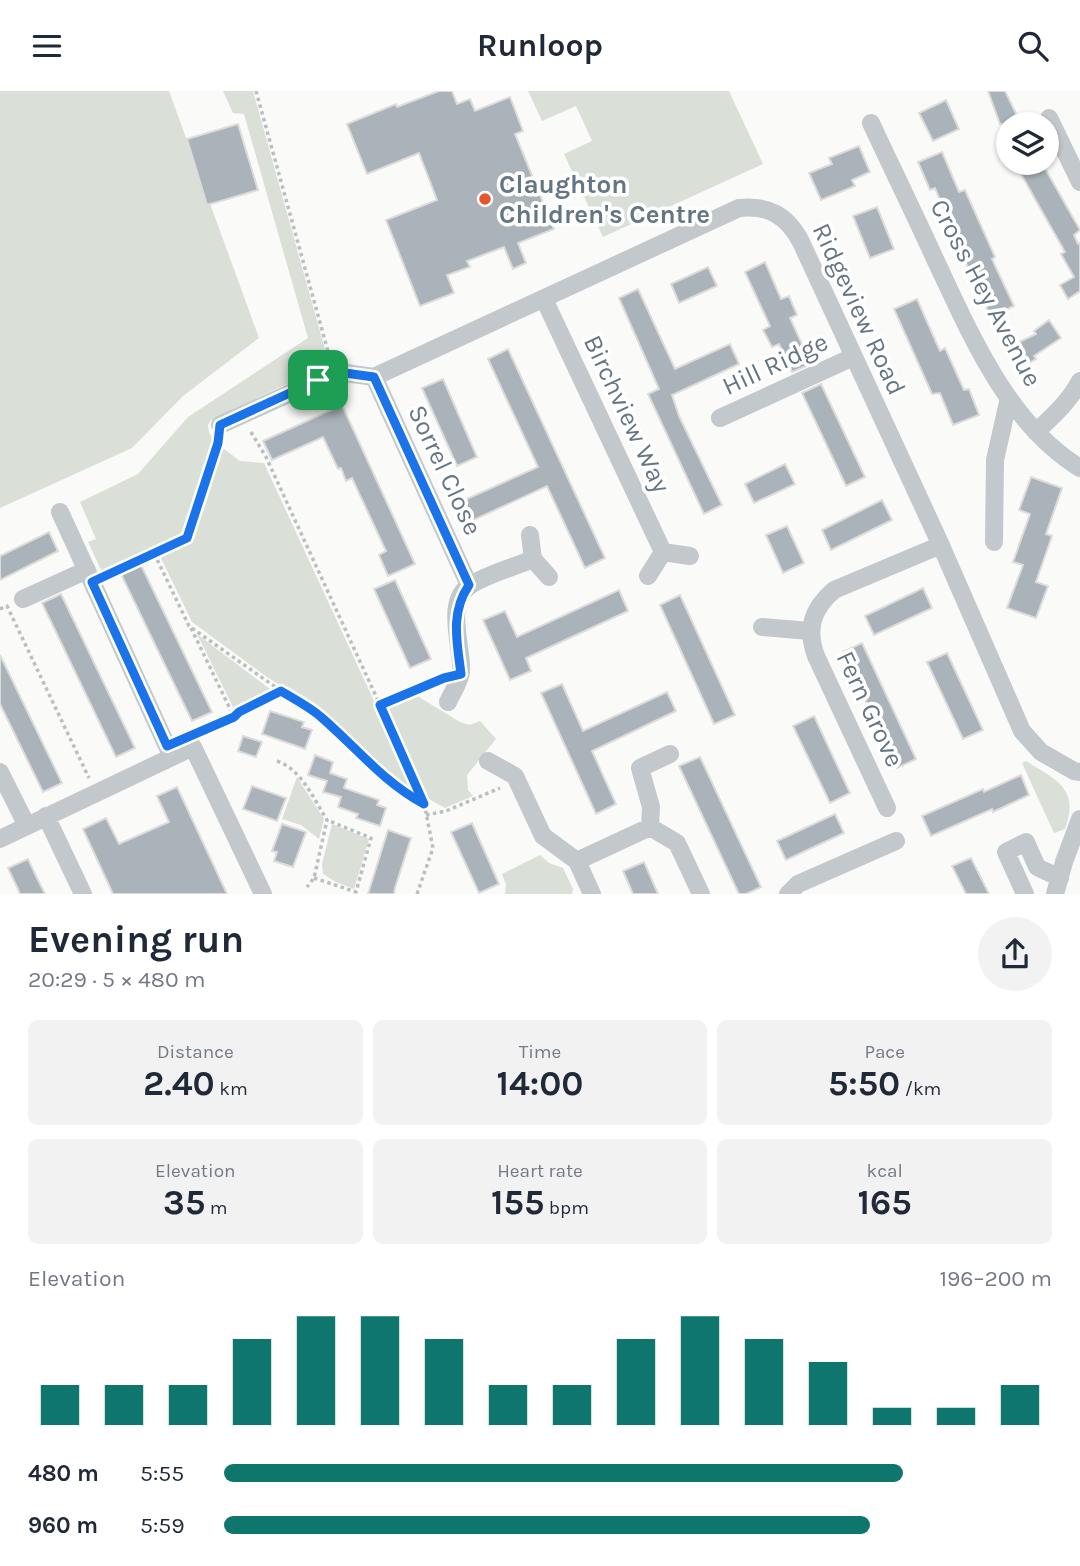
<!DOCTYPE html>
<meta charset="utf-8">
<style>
body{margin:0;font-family:Karla,sans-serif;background:#f2f2f3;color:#1f2937;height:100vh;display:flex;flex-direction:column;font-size:26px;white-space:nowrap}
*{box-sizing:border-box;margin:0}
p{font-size:23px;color:#747a83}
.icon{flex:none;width:38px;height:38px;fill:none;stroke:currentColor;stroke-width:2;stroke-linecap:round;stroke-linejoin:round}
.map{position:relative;height:803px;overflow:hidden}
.drawer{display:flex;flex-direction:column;background:#fff;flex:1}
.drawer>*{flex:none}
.fabs{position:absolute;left:996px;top:21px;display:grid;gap:14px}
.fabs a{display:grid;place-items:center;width:63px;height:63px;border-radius:50%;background:#fff;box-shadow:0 2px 5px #0004;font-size:35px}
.pin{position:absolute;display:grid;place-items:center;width:60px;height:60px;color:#fff;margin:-30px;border-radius:14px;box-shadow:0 4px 10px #0006}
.round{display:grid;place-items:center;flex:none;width:74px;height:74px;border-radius:37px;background:#f2f2f3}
.head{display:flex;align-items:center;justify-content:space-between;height:119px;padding:0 28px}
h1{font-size:38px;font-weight:700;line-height:52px}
.figures{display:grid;grid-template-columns:repeat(3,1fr);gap:10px;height:119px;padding:7px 28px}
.figures div{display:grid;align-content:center;border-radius:10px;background:#f2f2f3;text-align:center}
.figures b{font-size:35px;font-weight:700}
.figures small{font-size:19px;font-weight:400}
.figures p{font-size:19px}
.chart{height:196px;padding:14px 28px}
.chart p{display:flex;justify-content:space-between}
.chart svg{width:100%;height:126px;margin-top:7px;stroke:#0f766e;stroke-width:6}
ul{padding:0 28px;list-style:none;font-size:23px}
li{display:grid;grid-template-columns:112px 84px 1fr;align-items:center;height:52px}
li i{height:18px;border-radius:9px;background:#0f766e}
header{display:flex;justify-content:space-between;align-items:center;height:91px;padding:0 28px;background:#fff;font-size:32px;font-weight:700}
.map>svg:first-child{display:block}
.green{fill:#dadfd7}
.building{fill:#aab3b9;stroke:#dcdcda;stroke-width:2}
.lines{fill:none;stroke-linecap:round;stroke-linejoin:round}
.path{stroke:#bbbfc2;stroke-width:3.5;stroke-dasharray:3.5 3.5;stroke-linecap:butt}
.street{stroke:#c3c8cc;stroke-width:18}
.route-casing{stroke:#fff;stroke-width:14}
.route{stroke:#1a73e8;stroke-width:9}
.poi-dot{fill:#e4572e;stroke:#fff;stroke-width:2.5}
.labels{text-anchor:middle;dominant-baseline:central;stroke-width:7;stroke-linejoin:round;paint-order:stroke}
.poi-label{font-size:26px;font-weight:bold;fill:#657683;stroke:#fff;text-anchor:start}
.street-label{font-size:26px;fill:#657683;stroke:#fff}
</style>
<header><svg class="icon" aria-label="menu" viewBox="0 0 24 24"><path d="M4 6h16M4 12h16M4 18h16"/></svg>Runloop<svg class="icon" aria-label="search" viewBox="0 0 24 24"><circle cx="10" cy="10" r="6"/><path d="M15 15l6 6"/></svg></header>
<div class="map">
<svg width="1080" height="803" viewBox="0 0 1080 803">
<rect width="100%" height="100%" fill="#fafaf8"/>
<path class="green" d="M 0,0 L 169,0 L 259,247 L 183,305 L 132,357 L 0,417 Z
M 223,0 L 253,0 L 329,273 L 211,329 L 208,334 L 209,342 L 215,349 L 185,445 L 103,483 L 88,451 L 96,448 L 80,411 L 138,383 L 188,326 L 308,247 L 244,23 L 233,22 Z
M 528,0 L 729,0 L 763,73 L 603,146 L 564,63 L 592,50 L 576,15 L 542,30 Z
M 220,355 L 240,370 L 264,372 L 417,703 L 376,674 L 321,620 L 267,586 L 192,531 L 159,463 L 190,449 Z
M 197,543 L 274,601 L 235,620 Z
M 414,603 L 460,631 L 470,634 L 480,630 L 496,648 L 467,684 L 468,699 L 473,705 L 445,717 L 427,707 L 387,620 L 388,613 Z
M 1026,670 C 1056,689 1080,697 1065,738 L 1054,742 L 1022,672 Z
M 297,686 L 324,728 L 319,748 L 301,734 L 282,728 Z
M 332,733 L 369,748 L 354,798 L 336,791 L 323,783 L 322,773 Z
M 540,764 L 549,772 L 563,777 L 573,798 L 572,803 L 505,803 L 506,794 L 502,783 Z"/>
<path class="building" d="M 439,0 L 452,0 L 457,13 L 470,8 L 475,20 L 510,6 L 523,40 L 515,43 L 554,138 L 518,152 L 526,172 L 513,178 L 504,156 L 467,170 L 470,176 L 447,184 L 454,202 L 420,215 L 386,129 L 437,109 L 419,62 L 367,83 L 347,33 L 396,13 L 397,16 Z
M 988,0 L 1005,0 L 1021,33 L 1000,33 Z
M 946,9 L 959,38 L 933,50 L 919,22 Z
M 238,33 L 258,99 L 207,114 L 187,48 Z
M 859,55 L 870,81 L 852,89 L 855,95 L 821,109 L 809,82 L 832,73 L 829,67 Z
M 942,61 L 959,101 L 965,99 L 995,166 L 992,168 L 1014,215 L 991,226 L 974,191 L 935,97 L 930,99 L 918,71 Z
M 1042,72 L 1080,139 L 1074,144 L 1078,153 L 1080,152 L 1080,200 L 1068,208 L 1060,194 L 1074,186 L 1061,163 L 1065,161 L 1021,83 Z
M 877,116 L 894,158 L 870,167 L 853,125 Z
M 765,171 L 781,208 L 789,205 L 797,224 L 790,227 L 811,273 L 792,281 L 779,253 L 772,256 L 763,239 L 770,235 L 745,181 Z
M 708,176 L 717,195 L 679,212 L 671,193 Z
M 638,198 L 675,278 L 730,253 L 739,273 L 672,304 L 679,325 L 722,414 L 704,423 L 648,303 L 659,298 L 619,207 Z
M 917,208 L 940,260 L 945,257 L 964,299 L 969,298 L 979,324 L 953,334 L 940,302 L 932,303 L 894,218 Z
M 1049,229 L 1061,247 L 1034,265 L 1036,268 L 1020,277 L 1009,256 L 1036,243 L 1034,240 Z
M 508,258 L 605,467 L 585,477 L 547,395 L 469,431 L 460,411 L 538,376 L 488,268 Z
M 443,288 L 477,366 L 457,375 L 422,297 Z
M 821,293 L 865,386 L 846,395 L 802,302 Z
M 342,314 L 415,473 L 388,485 L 379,464 L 386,460 L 352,387 L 346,390 L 341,377 L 338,378 L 323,346 L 272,369 L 263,350 Z
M 785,373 L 795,393 L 754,412 L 745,393 Z
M 1031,386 L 1062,397 L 1046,443 L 1052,445 L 1036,491 L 1048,495 L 1036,527 L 1007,517 L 1023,474 L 1013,471 L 1030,423 L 1019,419 Z
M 882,409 L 892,429 L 831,459 L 822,439 Z
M 787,435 L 804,472 L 783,482 L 766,444 Z
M 49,441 L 58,460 L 0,489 L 0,465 Z
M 140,472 L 212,621 L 192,630 L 120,481 Z
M 395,489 L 431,568 L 410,577 L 374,498 Z
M 923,497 L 932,517 L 874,544 L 865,525 Z
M 619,499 L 628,520 L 526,567 L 531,580 L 510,589 L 483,529 L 505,520 L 517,546 Z
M 61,503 L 135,657 L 116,666 L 42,512 Z
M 680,504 L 735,624 L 714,633 L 660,514 Z
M 862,552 L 916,668 L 897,677 L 843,561 Z
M 947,562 L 983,639 L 963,648 L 927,571 Z
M 0,564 L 62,692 L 43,701 L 0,613 Z
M 562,593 L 583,640 L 667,601 L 676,620 L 592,660 L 616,713 L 596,723 L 541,602 Z
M 270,620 L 304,631 L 302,636 L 312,639 L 305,658 L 262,643 Z
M 814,625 L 850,702 L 830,712 L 793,635 Z
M 243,645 L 262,651 L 256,666 L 238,660 Z
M 315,664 L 333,671 L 330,682 L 347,688 L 344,697 L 379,709 L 377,714 L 386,717 L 380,735 L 356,727 L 358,723 L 338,716 L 341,706 L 323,701 L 327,690 L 308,684 Z
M 700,666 L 761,796 L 746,803 L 739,803 L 679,675 Z
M 1021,684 L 1029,704 L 993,721 L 992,718 L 931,745 L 922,725 L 983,698 L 984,701 Z
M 252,695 L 286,707 L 277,730 L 243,718 Z
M 177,696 L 227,803 L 113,803 L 83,738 L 106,727 L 119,753 L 169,731 L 157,705 Z
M 835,723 L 844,742 L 786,769 L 777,750 Z
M 472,732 L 499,793 L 479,802 L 451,741 Z
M 282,733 L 306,741 L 293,776 L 274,770 L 277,761 L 272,760 Z
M 388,739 L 411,747 L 395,797 L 394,803 L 368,803 Z
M 971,767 L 989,803 L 966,803 L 952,775 Z
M 28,768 L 37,787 L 45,803 L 20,803 L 17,796 L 8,777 Z
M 644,771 L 658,803 L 633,803 L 623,780 Z"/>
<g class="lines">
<path class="path" d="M 256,0 L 329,264
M 251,341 L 266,366 L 380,614
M 219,349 L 187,447 L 154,462 L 189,535 L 281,600 L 319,624 L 374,678 L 409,704 L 424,713
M 109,483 L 154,462
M 0,518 L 7,515 L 89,687
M 191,537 L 234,626
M 201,641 L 234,626 L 239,620 L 281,600
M 277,670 C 302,679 313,707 327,729 L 314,787 L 307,796
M 426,724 L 446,720 L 500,697
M 314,787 L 356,801 L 371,747 L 327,729
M 417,803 L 433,757 L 423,707 L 380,614 L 437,590"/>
<path class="street" d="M 1049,27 L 1080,91
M 871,32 C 892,77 914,122 935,168 C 970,242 1007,332 1080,377
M 544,208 L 663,461 L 690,465
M 374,286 L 739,117 C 768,114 787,124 801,151 L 939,450 L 1022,640 L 1041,661 L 1074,680 L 1080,681
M 374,286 L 469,494
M 720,327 L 853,266
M 220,334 L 332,283 L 345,282 L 374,286
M 1036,341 C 1053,325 1069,311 1080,290
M 60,421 L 172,666
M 994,451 L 995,369 L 1009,307
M 533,468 L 549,486
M 648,485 L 663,461
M 23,508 L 87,479
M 762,536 L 810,540
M 448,611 C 452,602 460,590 461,581 C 463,556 443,509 472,493 C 491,482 514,476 533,468 L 530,444
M 488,670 L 515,685 L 543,745 L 577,770 L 650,736
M 0,681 L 27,735
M 887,717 L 816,565 C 806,538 812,518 834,499 L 941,454
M 46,725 L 83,803
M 650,736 L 651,716 L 640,677 L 670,663
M 650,736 L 677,752 L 701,803
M 0,748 L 193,656 L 263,803
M 577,770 L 592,803
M 788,803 L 798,793 L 896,750
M 1025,803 L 1006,761 L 1026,751 L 1037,776 L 1060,787
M 1055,803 L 1064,771 L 1080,728"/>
</g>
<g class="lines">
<defs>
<path id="route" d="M 345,282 L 374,286 L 469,494 C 450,522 457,551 461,583 L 444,587 L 380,614 L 424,713 C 382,690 357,657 321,626 C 310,616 294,608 281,600 L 239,621 L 234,626 L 167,655 L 92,491 L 187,447 L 218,352 L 220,334 L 318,289 Z"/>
</defs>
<use href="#route" class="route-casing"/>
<use href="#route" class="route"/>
</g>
<circle class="poi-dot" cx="485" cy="108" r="7"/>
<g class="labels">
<g class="poi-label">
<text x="499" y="93">Claughton<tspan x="499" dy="30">Children's Centre</tspan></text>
</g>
<g class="street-label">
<text transform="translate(986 202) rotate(62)">Cross Hey Avenue</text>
<text transform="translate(859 218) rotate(65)">Ridgeview Road</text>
<text transform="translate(775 273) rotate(-25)">Hill Ridge</text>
<text transform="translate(627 323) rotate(65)">Birchview Way</text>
<text transform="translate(445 379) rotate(65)">Sorrel Close</text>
<text transform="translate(870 618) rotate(65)">Fern Grove</text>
</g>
</g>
</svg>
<div class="fabs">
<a><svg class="icon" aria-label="layers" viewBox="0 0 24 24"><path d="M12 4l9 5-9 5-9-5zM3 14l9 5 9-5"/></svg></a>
</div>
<div class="pin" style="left:318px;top:289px;background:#1e9e55"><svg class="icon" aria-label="arrive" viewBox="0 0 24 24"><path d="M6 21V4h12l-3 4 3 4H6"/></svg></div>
</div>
<section class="drawer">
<div class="head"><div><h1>Evening run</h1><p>20:29 · 5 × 480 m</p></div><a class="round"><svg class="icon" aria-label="share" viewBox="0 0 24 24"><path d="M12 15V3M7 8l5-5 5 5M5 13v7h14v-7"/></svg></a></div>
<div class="figures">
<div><p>Distance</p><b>2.40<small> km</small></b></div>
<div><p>Time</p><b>14:00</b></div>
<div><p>Pace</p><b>5:50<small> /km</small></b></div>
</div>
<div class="figures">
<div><p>Elevation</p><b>35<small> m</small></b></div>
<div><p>Heart rate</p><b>155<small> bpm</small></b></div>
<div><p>kcal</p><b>165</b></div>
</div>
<div class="chart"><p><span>Elevation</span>196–200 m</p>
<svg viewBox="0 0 160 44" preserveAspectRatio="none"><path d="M5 44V30M15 44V30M25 44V30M35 44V14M45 44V6M55 44V6M65 44V14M75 44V30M85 44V30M95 44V14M105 44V6M115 44V14M125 44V22M135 44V38M145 44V38M155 44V30"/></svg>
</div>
<ul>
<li><b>480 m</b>5:55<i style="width:82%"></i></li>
<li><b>960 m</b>5:59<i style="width:78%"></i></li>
</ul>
</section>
